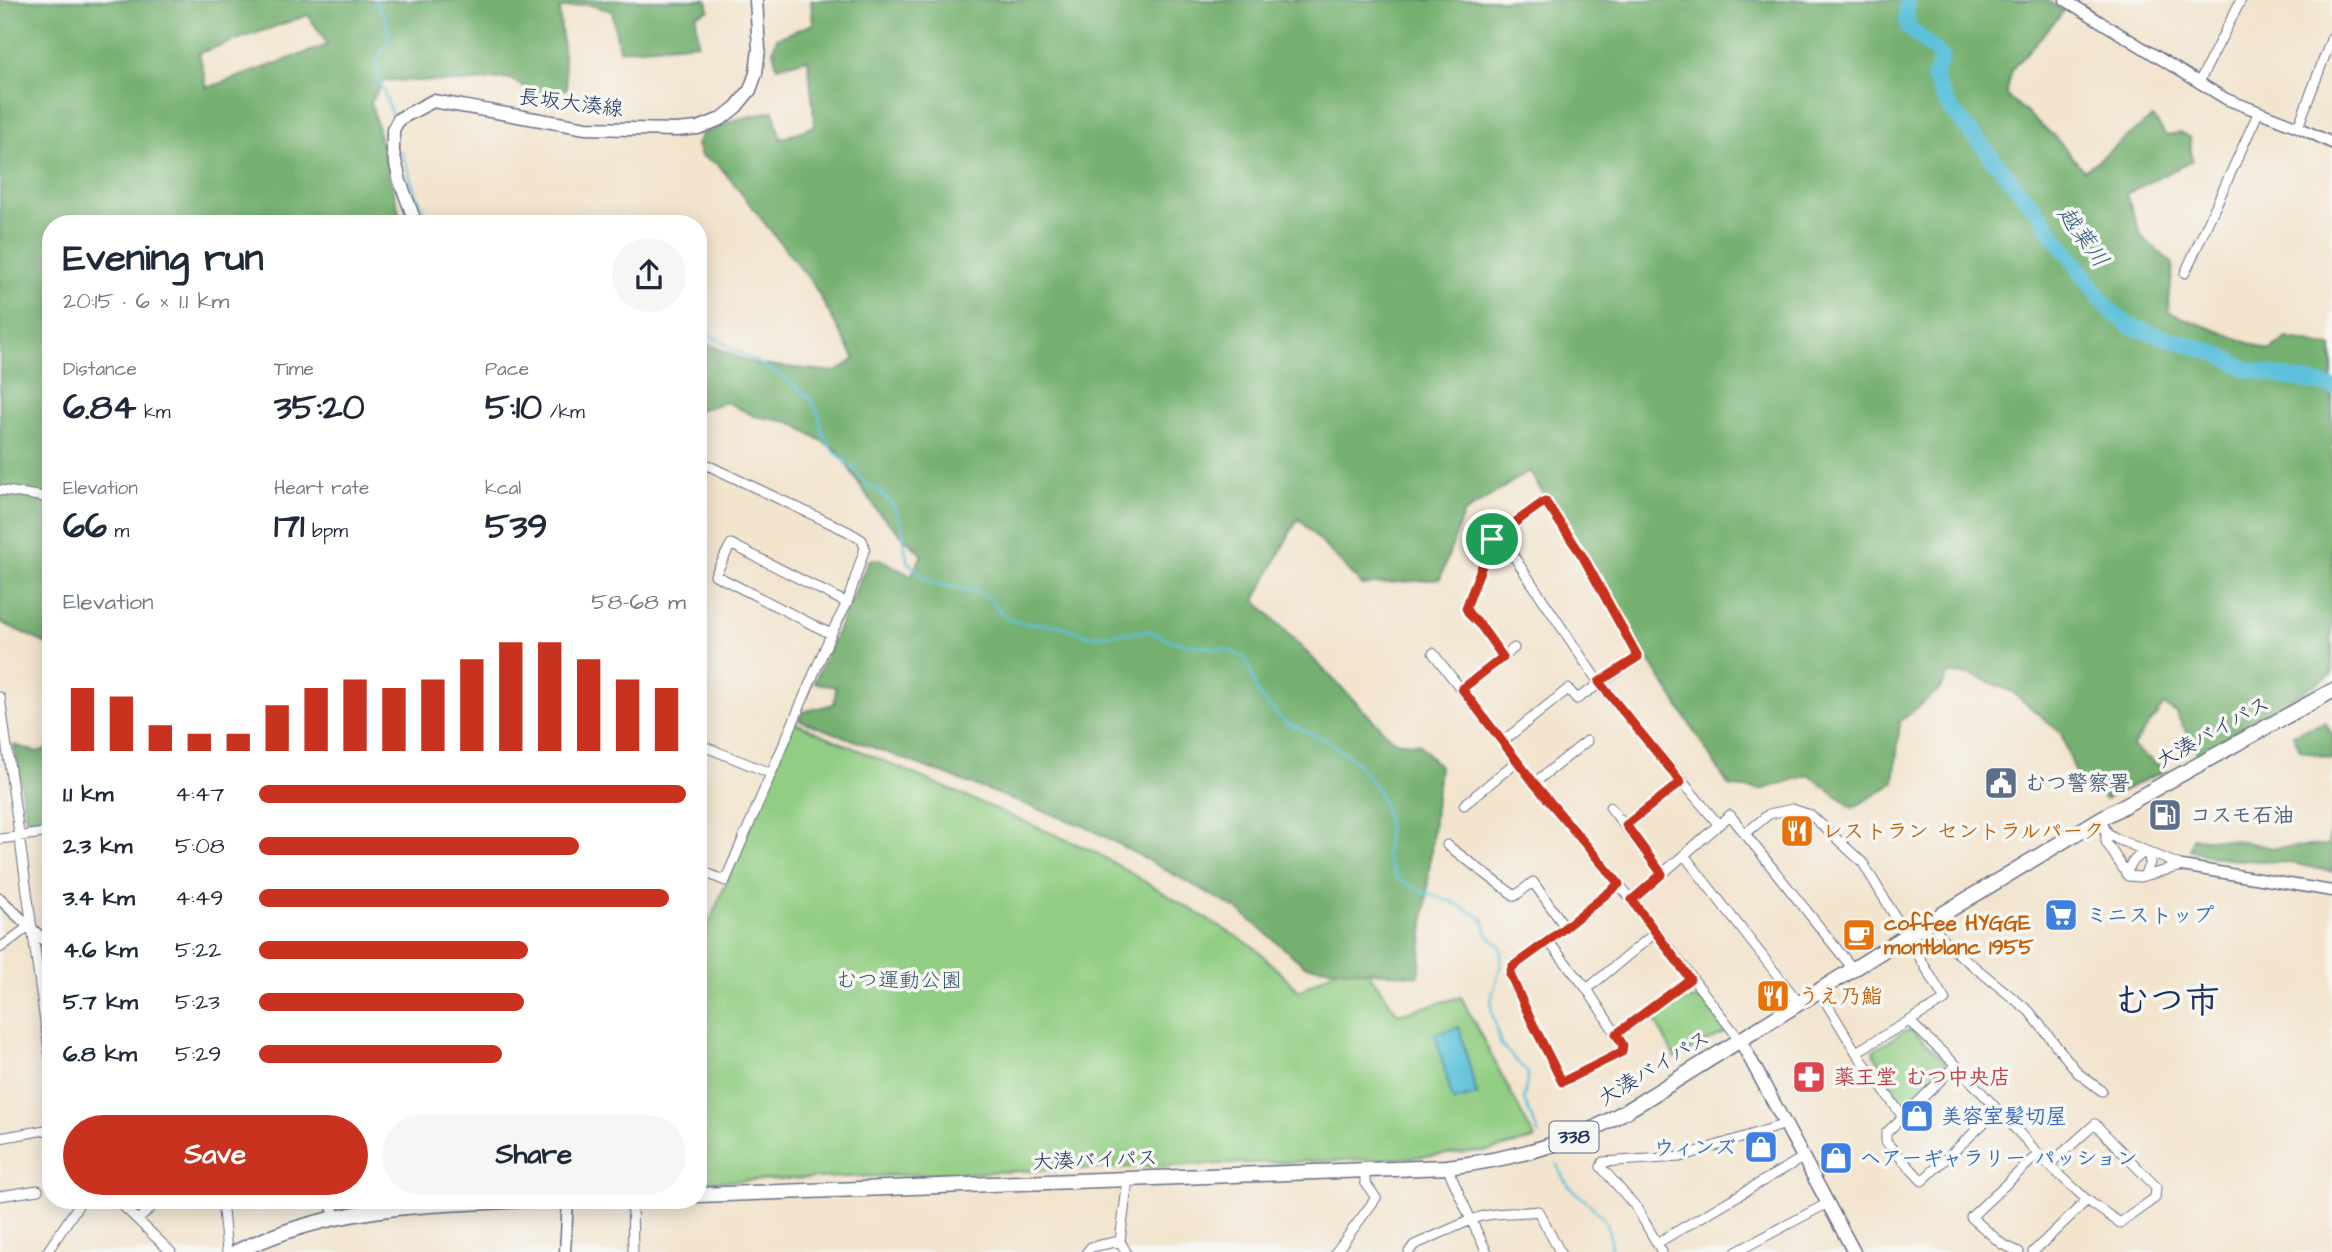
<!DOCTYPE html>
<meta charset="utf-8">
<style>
body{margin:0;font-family:"Architects Daughter","Klee One",sans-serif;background:#f6f6f7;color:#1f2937;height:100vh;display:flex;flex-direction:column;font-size:26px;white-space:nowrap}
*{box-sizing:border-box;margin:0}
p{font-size:23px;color:#747a83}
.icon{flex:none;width:38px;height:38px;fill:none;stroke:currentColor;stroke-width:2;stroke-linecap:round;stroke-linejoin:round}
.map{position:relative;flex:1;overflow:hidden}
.sheet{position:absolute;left:42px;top:215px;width:665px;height:994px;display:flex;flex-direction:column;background:#fff;border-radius:28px;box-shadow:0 4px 18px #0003}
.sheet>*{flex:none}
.pin{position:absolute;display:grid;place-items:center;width:60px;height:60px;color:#fff;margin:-30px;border:4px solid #fff;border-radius:50%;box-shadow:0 2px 7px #0007}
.round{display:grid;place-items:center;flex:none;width:74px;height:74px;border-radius:37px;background:#f6f6f7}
.summary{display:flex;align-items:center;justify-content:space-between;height:119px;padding:0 21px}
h1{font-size:38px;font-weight:800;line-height:52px}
.stats{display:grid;grid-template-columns:repeat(3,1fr);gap:10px;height:119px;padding:7px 21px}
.stats div{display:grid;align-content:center}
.stats b{font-size:35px;font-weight:800}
.stats small{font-size:19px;font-weight:400}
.stats p{font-size:19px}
.chart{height:196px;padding:14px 21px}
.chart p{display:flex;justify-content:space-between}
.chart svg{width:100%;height:126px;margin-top:7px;stroke:#c8321e;stroke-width:6}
.cta{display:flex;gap:14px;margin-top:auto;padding:14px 21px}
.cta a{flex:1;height:80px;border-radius:42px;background:#c8321e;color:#fff;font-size:28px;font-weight:800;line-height:80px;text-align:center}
.cta a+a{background:#f6f6f7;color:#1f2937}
ul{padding:0 21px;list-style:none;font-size:23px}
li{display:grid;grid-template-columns:112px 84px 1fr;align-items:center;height:52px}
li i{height:18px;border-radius:9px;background:#c8321e}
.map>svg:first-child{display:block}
.green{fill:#91cd82;stroke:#567e70;stroke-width:2}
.forest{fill:#74b070;stroke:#487067;stroke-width:2;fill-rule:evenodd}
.water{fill:#5dc1db;stroke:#3c789c;stroke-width:2}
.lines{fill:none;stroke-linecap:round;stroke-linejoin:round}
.stream{stroke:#5dc1db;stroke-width:2.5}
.river{stroke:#5dc1db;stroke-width:16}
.minor-casing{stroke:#676e85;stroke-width:11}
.tertiary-casing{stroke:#676e85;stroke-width:13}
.secondary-casing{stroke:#676e85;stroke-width:15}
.trunk-casing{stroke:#676e85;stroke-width:17}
.minor{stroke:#fff;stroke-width:9}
.tertiary{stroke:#fff;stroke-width:10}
.secondary{stroke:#fff;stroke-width:12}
.trunk{stroke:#fff;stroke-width:14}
.route-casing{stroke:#fff;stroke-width:14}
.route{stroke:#c8321e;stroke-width:9}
.labels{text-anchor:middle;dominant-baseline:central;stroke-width:7;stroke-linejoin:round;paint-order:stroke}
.shield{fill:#f6f6f2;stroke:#5d6b8a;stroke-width:2}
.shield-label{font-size:19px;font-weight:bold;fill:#1b2f5e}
.street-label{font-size:21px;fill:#1b2f5e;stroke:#f6f6f2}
.service-label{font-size:21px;font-weight:bold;fill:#4e5e75;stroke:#f6f6f2;text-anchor:start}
.food-label{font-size:21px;font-weight:bold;fill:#c56008;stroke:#f6f6f2;text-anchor:start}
.shop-label{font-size:21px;font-weight:bold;fill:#366cbe;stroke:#f6f6f2;text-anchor:start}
.park-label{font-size:21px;fill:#385667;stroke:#f6f6f2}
.health-label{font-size:21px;font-weight:bold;fill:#be3a42;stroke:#f6f6f2;text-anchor:start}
.water-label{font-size:23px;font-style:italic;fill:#2f5b84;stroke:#f6f6f2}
.town-label{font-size:35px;font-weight:bold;fill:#1b2f5e;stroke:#f6f6f2}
</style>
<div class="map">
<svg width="2332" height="1252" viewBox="0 0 2332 1252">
<rect width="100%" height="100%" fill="#f6f6f2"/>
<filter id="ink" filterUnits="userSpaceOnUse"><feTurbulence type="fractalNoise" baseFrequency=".0143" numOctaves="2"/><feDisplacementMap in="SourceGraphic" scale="14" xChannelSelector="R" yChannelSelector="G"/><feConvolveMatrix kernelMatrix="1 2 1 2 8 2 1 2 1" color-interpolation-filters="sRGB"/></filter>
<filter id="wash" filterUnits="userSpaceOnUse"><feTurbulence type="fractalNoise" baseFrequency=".00686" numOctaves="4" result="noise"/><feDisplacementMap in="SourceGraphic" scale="28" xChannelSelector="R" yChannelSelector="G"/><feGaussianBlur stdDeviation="1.57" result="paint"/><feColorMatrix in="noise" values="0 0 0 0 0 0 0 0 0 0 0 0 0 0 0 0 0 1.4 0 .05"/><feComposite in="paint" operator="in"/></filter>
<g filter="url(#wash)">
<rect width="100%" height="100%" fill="#f3e4ce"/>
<path class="green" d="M 793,722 L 1095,852 L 1254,947 L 1299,991 L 1358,957 L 1398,1014 L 1461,997 L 1535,1139 L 1492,1150 L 1405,1158 L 698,1182 L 698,950 Z
M 1676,997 L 1704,1001 L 1726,1032 L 1675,1058 L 1651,1013 Z
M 1906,1030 L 1912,1030 L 1945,1061 L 1945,1071 L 1910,1102 L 1898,1101 L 1873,1051 Z"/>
<path class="forest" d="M 0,0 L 707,0 L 709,10 L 696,15 L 698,43 L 619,50 L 612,11 L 587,4 L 559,9 L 567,89 L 536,93 L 508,78 L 461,82 L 384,80 L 371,102 L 402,224 L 51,224 L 51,646 L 0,622 ZM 308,15 L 328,45 L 207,88 L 199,53 Z
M 811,0 L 2046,0 L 2064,11 L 2012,69 L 2006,95 L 2055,137 L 2084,171 L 2153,117 L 2166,136 L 2180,133 L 2190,138 L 2192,161 L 2126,194 L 2142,237 L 2173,264 L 2168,312 L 2270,351 L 2286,338 L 2332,347 L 2332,674 L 2198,754 L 2176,713 L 2164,705 L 2132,747 L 2166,770 L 2105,799 L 2076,774 L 2061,733 L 2011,691 L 1972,675 L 1949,674 L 1940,689 L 1900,721 L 1894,783 L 1853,808 L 1809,775 L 1761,790 L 1729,786 L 1529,471 L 1463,514 L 1440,579 L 1362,585 L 1298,518 L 1255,600 L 1394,741 L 1419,744 L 1439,766 L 1419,976 L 1305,966 L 1237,909 L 1089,828 L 799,720 L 802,712 L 834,704 L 836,687 L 814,683 L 869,560 L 880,559 L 911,576 L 922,555 L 878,512 L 837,450 L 790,422 L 754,416 L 727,402 L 698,410 L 698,344 L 702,342 L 755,364 L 836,372 L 855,359 L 813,284 L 718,164 L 701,156 L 697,145 L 701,135 L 735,120 L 773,111 L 781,139 L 815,126 L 808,59 L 777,67 L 773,50 L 777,38 L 813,24 Z
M 2325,722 L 2332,734 L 2332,759 L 2300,750 L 2293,734 Z
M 14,745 L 36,752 L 51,748 L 51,816 L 26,820 Z
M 2332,815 L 2332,872 C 2318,869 2303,865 2289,863 C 2256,859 2221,863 2190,849 L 2193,838 L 2242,841 L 2272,848 L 2328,845 Z"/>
<path class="water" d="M 1459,1027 L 1477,1095 L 1453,1101 L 1435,1034 Z"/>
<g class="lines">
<path class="stream" d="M 375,0 L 386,20 L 389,37 L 377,62 L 377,73 L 392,115
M 402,152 L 415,192 L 431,224
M 698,332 L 704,332 L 783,377 L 810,398 L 819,415 L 823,434 L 832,449 L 851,466 L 868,486 L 878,491 L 893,505 L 901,522 L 907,561 L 921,575 L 934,583 L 985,594 L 1006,618 L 1016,622 L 1061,626 L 1090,636 L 1149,631 L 1177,643 L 1228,650 L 1244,658 L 1249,666 L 1258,694 L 1279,717 L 1289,724 L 1330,742 L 1354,760 L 1378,790 L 1384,806 L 1388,826 L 1386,856 L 1397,879 L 1423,892 L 1455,903 L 1483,919 L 1487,934 L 1501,947 L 1501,964 L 1491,1000 L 1492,1013 L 1501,1045 L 1528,1073 L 1524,1100 L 1539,1135
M 1557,1164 C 1570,1206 1612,1199 1611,1252"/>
<path class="river" d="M 1908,0 L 1906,13 L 1908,27 L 1942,57 L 1934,78 L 1947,104 L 2035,209 L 2107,307 L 2129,326 L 2218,354 L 2247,369 L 2332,387"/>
</g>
</g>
<g filter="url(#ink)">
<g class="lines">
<defs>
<path id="minor" d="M 2199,82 L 2241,0
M 2298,127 L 2332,37
M 2185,273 L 2259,111
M 698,475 L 705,464 L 849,532 L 862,540 L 865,548 L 847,603 L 831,634 L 725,881 L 698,869
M 0,490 L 51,498
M 1498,533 L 1599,683 L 1719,825
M 831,634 L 715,575 L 731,544 L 847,603
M 1433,653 L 1534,783 L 1632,900 L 1740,1040
M 1462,689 L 1514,648
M 0,697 L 51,1065
M 1502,742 L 1568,689 L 1577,699 L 1638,658 L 1583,557 L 1545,501 L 1492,539 L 1466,608 L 1469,614 L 1481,627 L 1503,657
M 698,744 L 770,773
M 1534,783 L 1587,741
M 1464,805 L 1517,761
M 1610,807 L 1662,874
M 1626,825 L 1681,782
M 2106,832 L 2106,842 L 2128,876 L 2140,877 L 2182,866
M 2106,832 L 2117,839 L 2180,865
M 1746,833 L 1769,814 L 1792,809 L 1811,815 L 1863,863 L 1945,1000 L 1909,1021 L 1956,1065 L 2049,1165
M 0,839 L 51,832
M 1447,845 L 1515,896 L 1533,882 L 1565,927
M 1684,855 L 1799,1003
M 2126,874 L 2132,862 L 2145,851
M 2144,876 L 2150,863 L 2148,852
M 1619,884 L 1548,941 L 1512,967 L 1510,974 L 1530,1018 L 1562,1082 L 1622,1052 L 1623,1046 L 1616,1034 L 1690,979
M 1632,900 L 1730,815 L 1853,969
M 1932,920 L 1941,937 L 1950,947 L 2029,1011 L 2078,1073 L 2102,1091
M 1548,941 L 1587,989 L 1616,1034
M 0,948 L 28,927
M 1587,989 L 1655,933
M 1819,991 L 1856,1052 L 1903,1117 L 1886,1133 L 1886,1142 L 1922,1181 L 1998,1110
M 1856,1052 L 1909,1021
M 1903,1117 L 1956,1065
M 2095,1124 L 2156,1187 L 2155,1198 L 2120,1223 L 2087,1200 L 2049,1165 Z
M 0,1138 L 51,1129
M 0,1196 L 38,1190
M 104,1200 L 121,1204 L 171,1252
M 222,1200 L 227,1252
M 632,1200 L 633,1252
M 138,1220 L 159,1200
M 1657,1243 L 1804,1157
M 47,1252 L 82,1200
M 1087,1252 L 1091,1247 L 1120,1241
M 1126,1252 L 1120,1241 L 1128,1180
M 1336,1252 L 1376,1198 L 1365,1182 L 1365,1170
M 1409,1252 L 1414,1245 L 1471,1220 L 1447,1167
M 1487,1252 L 1471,1220 C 1490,1211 1516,1214 1538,1211 L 1560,1252
M 1662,1252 L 1636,1207 L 1601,1167 L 1603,1162 L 1680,1157 L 1786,1124
M 1736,1252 L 1828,1203
M 2019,1252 L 2002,1244 L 1971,1217 L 2038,1154
M 2033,1252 L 2087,1200"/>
<path id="tertiary" d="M 2065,0 L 2226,99 L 2298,127 L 2332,143
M 2100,819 L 2106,832
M 2182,866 L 2332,891
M 0,899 L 51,947
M 330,1200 L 335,1217
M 565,1252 L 568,1200"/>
<path id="secondary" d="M 416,224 L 400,181 L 393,152 L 393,130 L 399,119 L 433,101 L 586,128 L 676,130 L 698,128 L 721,119 L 736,107 L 750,90 L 756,73 L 759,49 L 756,0
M 1740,1040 L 1854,1252"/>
<path id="trunk" d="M 698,1195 L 1447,1167 C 1497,1161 1544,1151 1590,1130 C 1606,1123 1622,1113 1638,1104 L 1908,935 L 2100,819 L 2332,691
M 236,1252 C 333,1205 424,1205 529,1200"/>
</defs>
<use href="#minor" class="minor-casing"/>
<use href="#tertiary" class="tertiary-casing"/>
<use href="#secondary" class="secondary-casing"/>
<use href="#trunk" class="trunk-casing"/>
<use href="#minor" class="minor"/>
<use href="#tertiary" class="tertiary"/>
<use href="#secondary" class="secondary"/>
<use href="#trunk" class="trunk"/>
</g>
</g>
<g class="lines" filter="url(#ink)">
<defs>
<path id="route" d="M 1545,501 L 1583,557 L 1638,657 L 1599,682 L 1681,782 L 1626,825 L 1662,874 L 1632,900 L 1690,979 L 1616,1034 L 1623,1045 L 1622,1052 L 1562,1082 L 1530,1018 L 1510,974 L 1512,967 L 1548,941 L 1619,884 L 1534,783 L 1462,689 L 1503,657 L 1481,626 L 1469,614 L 1466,608 L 1492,539 Z"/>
</defs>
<use href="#route" class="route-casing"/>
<use href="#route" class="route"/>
</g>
<defs>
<symbol id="civic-square" viewBox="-11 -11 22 22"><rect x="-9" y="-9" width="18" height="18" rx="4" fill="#5c6f8a" stroke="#f6f6f2"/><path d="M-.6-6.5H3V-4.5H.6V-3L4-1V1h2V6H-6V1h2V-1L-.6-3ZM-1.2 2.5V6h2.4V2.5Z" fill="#fff"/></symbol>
<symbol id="fuel-square" viewBox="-11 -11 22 22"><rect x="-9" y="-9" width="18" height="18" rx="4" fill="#5c6f8a" stroke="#f6f6f2"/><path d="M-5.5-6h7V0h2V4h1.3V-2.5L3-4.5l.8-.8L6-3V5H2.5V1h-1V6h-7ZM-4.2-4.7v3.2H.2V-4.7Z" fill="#fff"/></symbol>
<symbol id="restaurant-square" viewBox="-11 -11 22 22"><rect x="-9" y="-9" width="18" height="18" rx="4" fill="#e8710a" stroke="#f6f6f2"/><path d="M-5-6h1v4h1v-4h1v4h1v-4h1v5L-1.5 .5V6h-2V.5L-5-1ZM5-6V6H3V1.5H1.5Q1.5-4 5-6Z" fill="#fff"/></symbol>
<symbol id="supermarket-square" viewBox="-11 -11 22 22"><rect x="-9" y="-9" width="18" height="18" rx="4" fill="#3f7fe0" stroke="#f6f6f2"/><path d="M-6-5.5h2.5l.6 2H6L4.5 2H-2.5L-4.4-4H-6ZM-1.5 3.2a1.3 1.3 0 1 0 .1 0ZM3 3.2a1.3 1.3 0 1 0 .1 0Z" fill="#fff"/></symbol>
<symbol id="cafe-square" viewBox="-11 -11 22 22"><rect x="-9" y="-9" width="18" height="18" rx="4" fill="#e8710a" stroke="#f6f6f2"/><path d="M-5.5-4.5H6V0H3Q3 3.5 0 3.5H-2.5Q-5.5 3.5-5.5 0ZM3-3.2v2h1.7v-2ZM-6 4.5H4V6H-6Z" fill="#fff"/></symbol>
<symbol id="pharmacy-square" viewBox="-11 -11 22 22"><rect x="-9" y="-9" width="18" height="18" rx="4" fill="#e0444e" stroke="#f6f6f2"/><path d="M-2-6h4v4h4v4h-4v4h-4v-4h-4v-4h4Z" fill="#fff"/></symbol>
<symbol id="shop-square" viewBox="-11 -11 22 22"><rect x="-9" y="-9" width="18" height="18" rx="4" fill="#3f7fe0" stroke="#f6f6f2"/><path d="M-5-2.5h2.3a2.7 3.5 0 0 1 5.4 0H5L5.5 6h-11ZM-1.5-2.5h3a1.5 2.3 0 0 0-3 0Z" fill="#fff"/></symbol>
</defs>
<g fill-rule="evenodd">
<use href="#civic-square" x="1982" y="764" width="38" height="38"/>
<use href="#fuel-square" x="2146" y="796" width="38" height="38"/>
<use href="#restaurant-square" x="1778" y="812" width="38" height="38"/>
<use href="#supermarket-square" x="2042" y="896" width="38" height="38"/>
<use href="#cafe-square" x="1840" y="916" width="38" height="38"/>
<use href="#restaurant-square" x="1754" y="977" width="38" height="38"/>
<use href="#pharmacy-square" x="1790" y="1058" width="38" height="38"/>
<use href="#shop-square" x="1898" y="1097" width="38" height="38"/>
<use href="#shop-square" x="1742" y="1128" width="38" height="38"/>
<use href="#shop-square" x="1817" y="1139" width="38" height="38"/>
</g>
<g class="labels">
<rect class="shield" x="1549.5" y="1121.5" width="49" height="31" rx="5"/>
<g class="shield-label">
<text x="1574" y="1137">338</text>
</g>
<g class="street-label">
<text transform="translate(571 103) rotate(7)">長坂大湊線</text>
<text transform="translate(2213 732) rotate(-29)">大湊バイパス</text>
<text transform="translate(1654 1068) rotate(-31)">大湊バイパス</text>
<text transform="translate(1095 1160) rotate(-2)">大湊バイパス</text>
</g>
<g class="service-label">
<text x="2025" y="783">むつ警察署</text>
<text x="2190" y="815">コスモ石油</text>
</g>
<g class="food-label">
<text x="1822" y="831">レストラン セントラルパーク</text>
<text x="1884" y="923">coffee HYGGE<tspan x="1884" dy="24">montblanc 1955</tspan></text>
<text x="1798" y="996">うえ乃鮨</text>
</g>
<g class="shop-label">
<text x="2086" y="915">ミニストップ</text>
<text x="1941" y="1116">美容室髪切屋</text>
<text x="1736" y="1147" text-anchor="end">ウィンズ</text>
<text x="1860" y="1158">ヘアーギャラリー パッション</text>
</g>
<g class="park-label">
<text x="899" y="980">むつ運動公園</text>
</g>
<g class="health-label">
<text x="1834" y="1077">薬王堂 むつ中央店</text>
</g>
<g class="water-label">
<text transform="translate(2083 237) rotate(54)">越葉川</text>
</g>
<g class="town-label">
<text x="2167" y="1001">むつ市</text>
</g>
</g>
</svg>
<div class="pin" style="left:1492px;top:539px;background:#1e9e55"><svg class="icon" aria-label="arrive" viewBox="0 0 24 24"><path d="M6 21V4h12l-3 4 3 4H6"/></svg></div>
<section class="sheet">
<div class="summary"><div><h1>Evening run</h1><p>20:15 · 6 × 1.1 km</p></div><a class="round"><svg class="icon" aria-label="share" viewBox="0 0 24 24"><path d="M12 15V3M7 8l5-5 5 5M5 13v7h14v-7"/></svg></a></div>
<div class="stats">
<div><p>Distance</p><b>6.84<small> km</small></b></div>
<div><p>Time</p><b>35:20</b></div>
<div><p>Pace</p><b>5:10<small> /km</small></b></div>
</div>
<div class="stats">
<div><p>Elevation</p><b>66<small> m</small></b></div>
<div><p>Heart rate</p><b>171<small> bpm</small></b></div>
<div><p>kcal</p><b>539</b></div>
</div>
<div class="chart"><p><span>Elevation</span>58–68 m</p>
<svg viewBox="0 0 160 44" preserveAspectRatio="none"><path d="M5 44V22M15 44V25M25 44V35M35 44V38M45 44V38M55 44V28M65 44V22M75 44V19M85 44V22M95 44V19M105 44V12M115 44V6M125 44V6M135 44V12M145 44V19M155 44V22"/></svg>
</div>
<ul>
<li><b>1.1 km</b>4:47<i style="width:100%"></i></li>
<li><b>2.3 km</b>5:08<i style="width:75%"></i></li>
<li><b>3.4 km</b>4:49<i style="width:96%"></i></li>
<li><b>4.6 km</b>5:22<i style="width:63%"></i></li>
<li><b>5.7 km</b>5:23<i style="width:62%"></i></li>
<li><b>6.8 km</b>5:29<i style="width:57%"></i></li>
</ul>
<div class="cta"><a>Save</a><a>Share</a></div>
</section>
</div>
